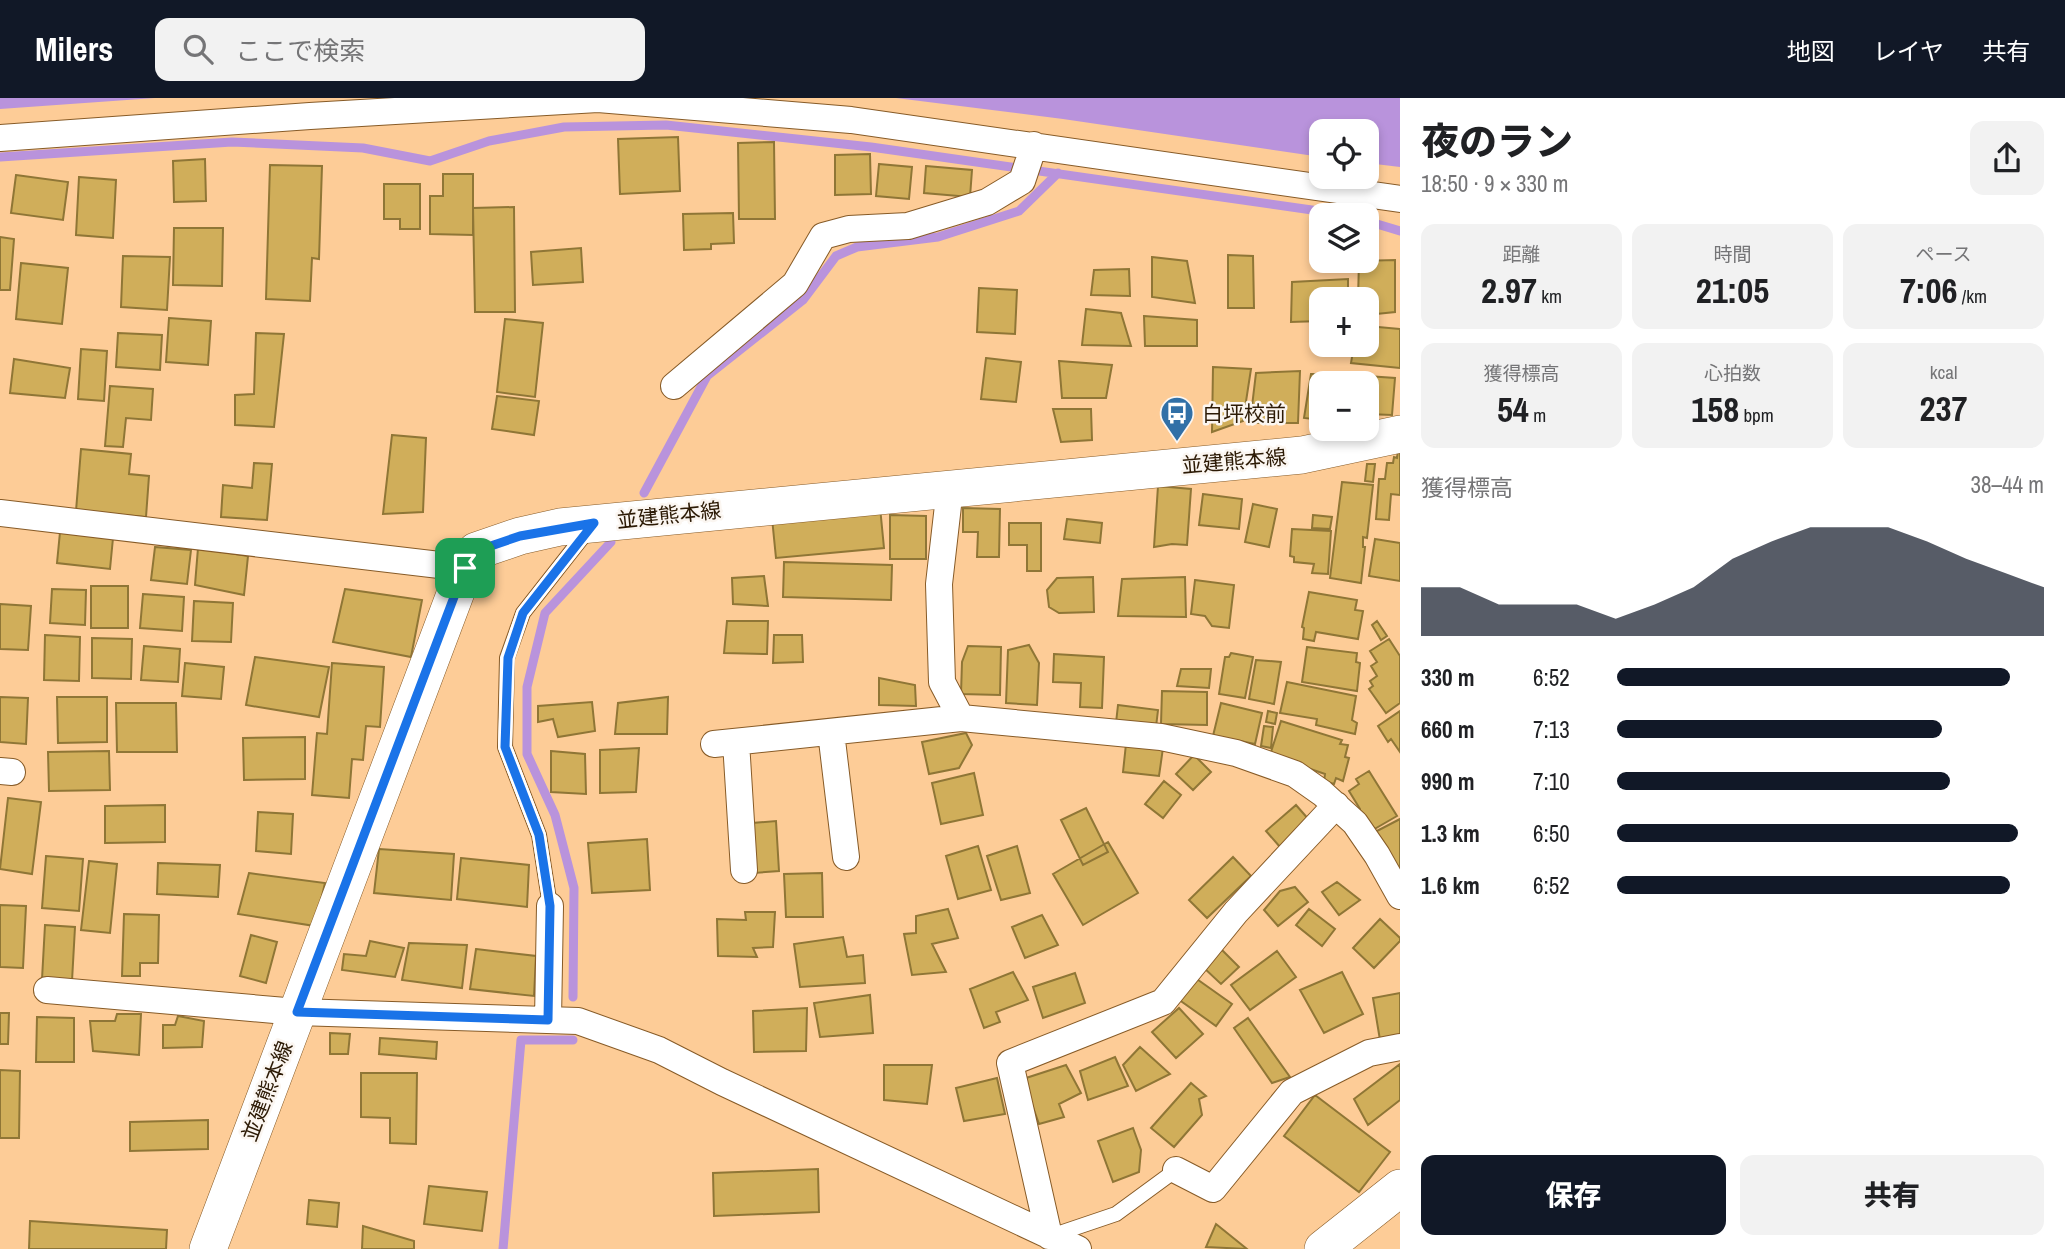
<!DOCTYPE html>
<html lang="ja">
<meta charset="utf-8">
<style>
body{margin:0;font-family:"Archivo Narrow","Noto Sans JP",sans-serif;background:#f2f2f2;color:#202124;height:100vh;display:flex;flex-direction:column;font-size:26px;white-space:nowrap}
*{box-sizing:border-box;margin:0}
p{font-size:23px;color:#757577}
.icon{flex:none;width:38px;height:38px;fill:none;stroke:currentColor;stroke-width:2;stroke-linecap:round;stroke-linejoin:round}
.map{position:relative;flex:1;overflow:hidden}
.details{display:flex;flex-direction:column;background:#fff;width:665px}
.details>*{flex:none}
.fabs{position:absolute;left:1309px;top:21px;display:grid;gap:14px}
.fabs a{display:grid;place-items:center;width:70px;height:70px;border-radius:14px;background:#fff;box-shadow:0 4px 10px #0003;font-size:35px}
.pin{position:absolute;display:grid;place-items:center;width:60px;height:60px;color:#fff;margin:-30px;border-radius:14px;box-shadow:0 4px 10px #0006}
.round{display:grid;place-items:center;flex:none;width:74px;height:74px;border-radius:14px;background:#f2f2f2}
.head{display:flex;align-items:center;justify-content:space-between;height:119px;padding:0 21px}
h1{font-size:38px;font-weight:800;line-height:52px}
.metrics{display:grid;grid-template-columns:repeat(3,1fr);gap:10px;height:119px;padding:7px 21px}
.metrics div{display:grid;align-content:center;border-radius:14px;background:#f2f2f2;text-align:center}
.metrics b{font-size:35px;font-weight:800}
.metrics small{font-size:19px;font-weight:400}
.metrics p{font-size:19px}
.chart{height:196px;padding:14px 21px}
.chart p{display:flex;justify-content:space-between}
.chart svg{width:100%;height:126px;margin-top:7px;fill:#111827;opacity:.7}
.button{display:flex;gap:14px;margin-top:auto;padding:14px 21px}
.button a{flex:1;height:80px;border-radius:14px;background:#111827;color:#fff;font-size:28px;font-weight:800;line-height:80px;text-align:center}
.button a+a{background:#f2f2f2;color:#202124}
ul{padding:0 21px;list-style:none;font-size:23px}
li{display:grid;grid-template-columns:112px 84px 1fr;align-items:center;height:52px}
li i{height:18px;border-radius:9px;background:#111827}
header{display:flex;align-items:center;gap:42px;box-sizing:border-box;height:98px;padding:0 35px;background:#111827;color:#fff}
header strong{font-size:33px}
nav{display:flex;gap:38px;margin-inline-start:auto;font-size:24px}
.search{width:490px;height:63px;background:#f2f2f2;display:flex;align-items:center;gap:18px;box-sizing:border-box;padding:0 24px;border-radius:14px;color:#757577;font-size:26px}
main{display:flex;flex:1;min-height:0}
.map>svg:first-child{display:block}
.water{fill:#b993dc}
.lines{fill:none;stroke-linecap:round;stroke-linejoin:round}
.stream{stroke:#b993dc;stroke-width:9}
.building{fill:#d0ae5a;stroke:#8f7636;stroke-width:2}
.lane-casing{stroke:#875b27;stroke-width:16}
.street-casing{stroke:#875b27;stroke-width:28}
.secondary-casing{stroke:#875b27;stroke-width:38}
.lane{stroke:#fff;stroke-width:14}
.street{stroke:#fff;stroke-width:26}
.secondary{stroke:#fff;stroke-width:37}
.route-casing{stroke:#fff;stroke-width:14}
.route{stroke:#1a73e8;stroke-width:9}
.labels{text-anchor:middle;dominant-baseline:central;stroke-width:5;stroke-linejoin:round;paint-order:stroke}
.poi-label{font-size:21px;fill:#2c1a05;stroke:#fbf6f1;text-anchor:start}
.street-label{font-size:21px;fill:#2c1a05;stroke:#fbf6f1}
</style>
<header>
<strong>Milers</strong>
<div class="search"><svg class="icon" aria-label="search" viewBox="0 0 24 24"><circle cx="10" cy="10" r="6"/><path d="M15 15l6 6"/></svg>ここで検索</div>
<nav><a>地図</a><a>レイヤ</a><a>共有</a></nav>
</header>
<main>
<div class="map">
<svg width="1400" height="1151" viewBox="0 0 1400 1151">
<rect width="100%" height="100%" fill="#fdcc97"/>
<path class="water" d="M 0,0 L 155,0 L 0,11 Z
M 896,0 L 1400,0 L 1400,69 L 1367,65 L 1367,33 L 1321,33 L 1321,59 L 1063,21 Z"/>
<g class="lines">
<path class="stream" d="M 0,59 L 232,44 L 363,50 L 430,63 L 489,43 L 564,29 L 666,27 L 871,49 L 1347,117
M 1367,123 L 1400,133
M 644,395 L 707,278 L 803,202 L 836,158 L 857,149 L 938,139 L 1019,113 L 1058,75
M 573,899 L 574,790 L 555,717 L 527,656 L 527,589 L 545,515 L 611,444
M 503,1151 L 521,942 L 573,942"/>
</g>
<path class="building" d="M 678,39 L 680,93 L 620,96 L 618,41 Z
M 774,44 L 775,121 L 739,121 L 738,45 Z
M 870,56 L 871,96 L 835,97 L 835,57 Z
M 205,61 L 206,103 L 174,104 L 173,63 Z
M 879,66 L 912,69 L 909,101 L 876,98 Z
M 270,67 L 322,68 L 319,161 L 312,160 L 310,203 L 266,201 Z
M 926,68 L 972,72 L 970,99 L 924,95 Z
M 443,76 L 473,76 L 473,137 L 430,136 L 430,98 L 443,98 Z
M 16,77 L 68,84 L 63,122 L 11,115 Z
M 79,79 L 116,82 L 113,140 L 76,137 Z
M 384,86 L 420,86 L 420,131 L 400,131 L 400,121 L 384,121 Z
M 514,109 L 515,214 L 475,214 L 473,110 Z
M 733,115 L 734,145 L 711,146 L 711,151 L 684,152 L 683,116 Z
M 174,130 L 223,130 L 222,188 L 173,187 Z
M 0,139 L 14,141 L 10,192 L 0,192 Z
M 581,150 L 583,184 L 533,187 L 531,154 Z
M 1228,157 L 1253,158 L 1254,210 L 1228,210 Z
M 123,158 L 170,159 L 167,212 L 121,209 Z
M 1152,159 L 1187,163 L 1195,205 L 1152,199 Z
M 1395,162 L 1395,214 L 1367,217 L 1367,201 L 1358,201 L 1359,163 Z
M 21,165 L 68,170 L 62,226 L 16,221 Z
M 1129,171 L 1130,198 L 1091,197 L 1094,172 Z
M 1348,181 L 1348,201 L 1321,201 L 1321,223 L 1291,224 L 1292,184 Z
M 979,190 L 1017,192 L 1015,236 L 977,234 Z
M 1086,211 L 1121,215 L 1131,248 L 1082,247 Z
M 1144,218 L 1197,222 L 1197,248 L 1145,248 Z
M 169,220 L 211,223 L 208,267 L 166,264 Z
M 505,221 L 543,225 L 535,299 L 497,294 Z
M 1367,228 L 1400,231 L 1400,270 L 1351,265 L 1354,247 L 1367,247 Z
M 118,235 L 162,237 L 160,272 L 116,269 Z
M 256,235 L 284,236 L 274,329 L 235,327 L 235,297 L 254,296 Z
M 81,251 L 107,253 L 104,303 L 78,301 Z
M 986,260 L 1021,264 L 1016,304 L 981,301 Z
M 14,261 L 70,270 L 65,300 L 10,295 Z
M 1059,263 L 1112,267 L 1106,300 L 1062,300 Z
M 1213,269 L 1251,271 L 1243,323 L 1212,334 Z
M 1300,273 L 1298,325 L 1250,325 L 1256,275 Z
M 1311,276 L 1346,276 L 1345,285 L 1321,285 L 1321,322 L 1304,320 Z
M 1352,277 L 1395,280 L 1392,317 L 1367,316 L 1367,285 L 1352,285 Z
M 110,288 L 153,291 L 151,322 L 126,320 L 123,349 L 105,348 Z
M 497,298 L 539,303 L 534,337 L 492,331 Z
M 1053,311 L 1091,311 L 1092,342 L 1061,344 Z
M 392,337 L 426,340 L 423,414 L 383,416 Z
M 81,351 L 131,356 L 129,376 L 149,378 L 146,419 L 76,413 Z
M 1398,352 L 1400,352 L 1400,397 L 1391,396 L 1389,422 L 1376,421 L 1379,381 L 1385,381 L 1387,365 L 1393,365 L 1394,359 L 1397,360 Z
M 254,365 L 272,366 L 267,422 L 221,419 L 223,387 L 252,390 Z
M 1367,366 L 1375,366 L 1373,384 L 1365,383 Z
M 1342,384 L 1373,387 L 1367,440 L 1363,439 L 1363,449 L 1365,449 L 1361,485 L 1330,480 Z
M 1158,388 L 1191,391 L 1187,447 L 1172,446 L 1154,449 Z
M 1203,396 L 1242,401 L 1239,431 L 1199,427 Z
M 1253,406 L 1277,411 L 1269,449 L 1245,444 Z
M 880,409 L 884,450 L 776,460 L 772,420 Z
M 963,410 L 1000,411 L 999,459 L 977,459 L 978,434 L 963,434 Z
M 890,417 L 926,418 L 926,461 L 890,461 Z
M 1313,417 L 1332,419 L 1330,431 L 1312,430 Z
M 1067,421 L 1102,425 L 1100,445 L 1064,441 Z
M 1009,425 L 1041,425 L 1041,473 L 1027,473 L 1027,447 L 1009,447 Z
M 1292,431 L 1331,433 L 1328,476 L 1312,475 L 1314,466 L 1294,464 L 1294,459 L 1290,458 Z
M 60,434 L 113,440 L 110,471 L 57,465 Z
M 1375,441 L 1400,445 L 1400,483 L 1369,478 Z
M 155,449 L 191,452 L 187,486 L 151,482 Z
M 198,450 L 248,458 L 244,497 L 195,487 Z
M 784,464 L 892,467 L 891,502 L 783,499 Z
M 764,478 L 768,508 L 733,506 L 732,480 Z
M 1093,479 L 1094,514 L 1059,515 L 1049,509 L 1047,492 L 1057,480 Z
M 1185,479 L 1186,519 L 1118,518 L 1122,481 Z
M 1195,482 L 1234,487 L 1229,530 L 1212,528 L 1205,518 L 1191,516 Z
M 91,488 L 128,488 L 128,530 L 91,530 Z
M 52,491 L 86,492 L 85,527 L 50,525 Z
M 345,491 L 422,502 L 411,559 L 333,544 Z
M 1309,494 L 1357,502 L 1355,512 L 1363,513 L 1358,541 L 1316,534 L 1314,543 L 1303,541 L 1304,530 L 1302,529 Z
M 143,496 L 184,499 L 182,533 L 140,530 Z
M 194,503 L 233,505 L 231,544 L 192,543 Z
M 0,506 L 31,508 L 28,552 L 0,551 Z
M 727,523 L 768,523 L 767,556 L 724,555 Z
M 1377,523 L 1387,538 L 1381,542 L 1372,527 Z
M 45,537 L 80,539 L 79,583 L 44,582 Z
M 774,537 L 802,537 L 803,564 L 773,565 Z
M 92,540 L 132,541 L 131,581 L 92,580 Z
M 1389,541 L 1400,558 L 1400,605 L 1386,615 L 1369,591 L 1373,588 L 1370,583 L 1377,578 L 1371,568 L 1377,564 L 1370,553 Z
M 1029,547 L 1039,565 L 1037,607 L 1006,605 L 1008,552 Z
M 144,548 L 180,551 L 178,584 L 141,582 Z
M 968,548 L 1001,549 L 1000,597 L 961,596 L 962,564 Z
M 1307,549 L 1357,555 L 1356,564 L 1360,565 L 1357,593 L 1302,584 Z
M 1231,555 L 1253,559 L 1245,600 L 1219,596 L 1225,559 L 1229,559 Z
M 1054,556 L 1104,559 L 1102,610 L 1080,609 L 1081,585 L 1053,584 Z
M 255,559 L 329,569 L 319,619 L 246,607 Z
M 1256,562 L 1281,564 L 1274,606 L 1249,601 Z
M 185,565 L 224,569 L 221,601 L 182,598 Z
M 332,565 L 384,569 L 380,629 L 366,628 L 363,662 L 352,661 L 349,700 L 312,697 L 317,635 L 327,636 Z
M 1181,571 L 1211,571 L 1209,590 L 1177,588 Z
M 879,580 L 915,587 L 916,608 L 879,607 Z
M 1287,584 L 1356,598 L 1352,622 L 1357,625 L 1355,636 L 1316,627 L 1317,621 L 1280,615 Z
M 1162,593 L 1207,594 L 1207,627 L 1161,626 Z
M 0,599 L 28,600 L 26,646 L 0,644 Z
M 57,599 L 107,599 L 107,644 L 58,645 Z
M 668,599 L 667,636 L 615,636 L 618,605 Z
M 592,604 L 595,633 L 558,639 L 553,621 L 538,624 L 538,608 Z
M 116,605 L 176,605 L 177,654 L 117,654 Z
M 1221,605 L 1262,615 L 1255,646 L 1235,642 L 1212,642 Z
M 1118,607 L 1158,612 L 1156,629 L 1116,625 Z
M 1268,613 L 1277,615 L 1275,626 L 1266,624 Z
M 1400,613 L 1400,654 L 1391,641 L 1388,644 L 1378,628 Z
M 1281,623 L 1342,642 L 1340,646 L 1348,647 L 1345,659 L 1349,660 L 1343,683 L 1336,680 L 1334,686 L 1324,683 L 1325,676 L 1270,657 Z
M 1264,628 L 1273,629 L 1271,650 L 1261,648 Z
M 966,635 L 972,647 L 959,670 L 929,676 L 922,644 Z
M 305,639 L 305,681 L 244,682 L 243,640 Z
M 1126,646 L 1163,650 L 1159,678 L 1123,674 Z
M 639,650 L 636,694 L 600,695 L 600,652 Z
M 109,653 L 110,692 L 49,693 L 48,654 Z
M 551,653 L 585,656 L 586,696 L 551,694 Z
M 1194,657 L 1211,674 L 1193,692 L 1176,676 Z
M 1369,673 L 1397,718 L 1371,733 L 1357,715 L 1360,711 L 1349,693 L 1359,686 L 1356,681 Z
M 974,675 L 983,717 L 941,726 L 932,685 Z
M 1164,683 L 1181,697 L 1163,720 L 1145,706 Z
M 8,700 L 41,704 L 32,776 L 0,771 Z
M 165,707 L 165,744 L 105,745 L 105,708 Z
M 1296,707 L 1310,723 L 1280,749 L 1266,733 Z
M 1086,710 L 1108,754 L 1083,767 L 1061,722 Z
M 258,714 L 293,716 L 291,756 L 256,753 Z
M 1400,721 L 1400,781 L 1375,734 Z
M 776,723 L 779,773 L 754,775 L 752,725 Z
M 647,741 L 650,792 L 592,795 L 588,745 Z
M 1108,744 L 1138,795 L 1083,827 L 1053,776 Z
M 978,748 L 991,792 L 958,801 L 946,758 Z
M 1017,748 L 1030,795 L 1001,802 L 987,758 Z
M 379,751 L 454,756 L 451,802 L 374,795 Z
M 46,758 L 83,761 L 79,813 L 42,810 Z
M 1233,759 L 1251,778 L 1207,820 L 1189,802 Z
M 461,760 L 529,767 L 527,809 L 457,801 Z
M 89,763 L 117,766 L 110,835 L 81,832 Z
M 158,765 L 220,767 L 218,799 L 157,796 Z
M 249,775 L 325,785 L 315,828 L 238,816 Z
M 822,775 L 823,819 L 786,819 L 784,776 Z
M 1337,784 L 1360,802 L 1339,817 L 1322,794 Z
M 1295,789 L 1308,804 L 1278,828 L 1264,812 L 1280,793 Z
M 0,807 L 26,808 L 23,870 L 0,869 Z
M 948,811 L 958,840 L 932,846 L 946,874 L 912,877 L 904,836 L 916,835 L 916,818 Z
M 1309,811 L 1335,831 L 1322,848 L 1296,827 Z
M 745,814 L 775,814 L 773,849 L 753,850 L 757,859 L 718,858 L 717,821 L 746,822 Z
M 124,816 L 159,817 L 158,865 L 140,865 L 140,878 L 122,878 Z
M 1042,817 L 1058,847 L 1025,860 L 1012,829 Z
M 1380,821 L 1400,840 L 1400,843 L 1374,870 L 1353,850 Z
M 45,827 L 75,829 L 72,883 L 42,881 Z
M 251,837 L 277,844 L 266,885 L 240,878 Z
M 843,839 L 847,859 L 863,857 L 865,885 L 800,889 L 794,846 Z
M 370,843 L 404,850 L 395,879 L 342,872 L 344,856 L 366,858 Z
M 409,845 L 467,847 L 462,890 L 402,882 Z
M 476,851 L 536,858 L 534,898 L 470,891 Z
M 1221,851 L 1239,869 L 1221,886 L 1204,870 Z
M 1277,853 L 1296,879 L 1250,912 L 1231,887 Z
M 1013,874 L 1028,902 L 996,914 L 1000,924 L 984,930 L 970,891 Z
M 1342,874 L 1363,916 L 1324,935 L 1300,892 Z
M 1075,875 L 1085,905 L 1043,920 L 1033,889 Z
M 1194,879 L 1232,906 L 1216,928 L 1178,901 Z
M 1400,895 L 1400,939 L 1380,942 L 1373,900 Z
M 870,897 L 873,935 L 820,939 L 814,905 Z
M 807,910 L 806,953 L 754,954 L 753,913 Z
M 1179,910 L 1203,936 L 1176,960 L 1152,934 Z
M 0,915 L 9,915 L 8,946 L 0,946 Z
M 117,916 L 141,916 L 139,957 L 93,953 L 90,923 L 115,923 Z
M 178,918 L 204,923 L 202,949 L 163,950 L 163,927 L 175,927 Z
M 37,919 L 74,920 L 74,964 L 36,964 Z
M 1248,920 L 1290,979 L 1272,985 L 1234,930 Z
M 330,935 L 350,936 L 348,956 L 330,956 Z
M 380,940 L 437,944 L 436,961 L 379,956 Z
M 1140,949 L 1170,976 L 1136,993 L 1123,967 Z
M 1115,959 L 1128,988 L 1088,1002 L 1080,973 Z
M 1400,966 L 1400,1002 L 1368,1027 L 1354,1001 Z
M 884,967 L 932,967 L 927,1006 L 884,1002 Z
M 1066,967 L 1081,995 L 1059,1006 L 1064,1019 L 1039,1026 L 1023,981 Z
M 0,972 L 20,973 L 19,1040 L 0,1040 Z
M 361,975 L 417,975 L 416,1046 L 390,1045 L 390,1020 L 361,1019 Z
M 997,980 L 1005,1016 L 964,1023 L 956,990 Z
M 1191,985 L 1206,998 L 1199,1001 L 1202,1017 L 1174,1049 L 1151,1030 Z
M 1315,997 L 1390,1054 L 1359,1094 L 1284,1038 Z
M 208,1022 L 208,1051 L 130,1053 L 130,1024 Z
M 1133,1030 L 1141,1052 L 1139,1074 L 1113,1084 L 1098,1043 Z
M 818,1071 L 819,1114 L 714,1118 L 713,1075 Z
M 429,1088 L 487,1094 L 482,1133 L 424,1126 Z
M 309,1102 L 339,1105 L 337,1129 L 307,1126 Z
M 30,1123 L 167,1132 L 166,1151 L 29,1151 Z
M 1216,1126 L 1247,1151 L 1206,1149 Z
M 363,1128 L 414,1143 L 414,1151 L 362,1151 Z"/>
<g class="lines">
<defs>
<path id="lane" d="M 550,808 L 539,737 L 505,649 L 507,560 L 523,515 L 589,431
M 1051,1138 L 1116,1116 L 1176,1072"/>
<path id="street" d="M 0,40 L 310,18 L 598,1 L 851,22 L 1400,101
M 674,288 L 795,186 L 823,138 L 849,131 L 908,128 L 987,104 L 1022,83 L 1034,47
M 950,390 L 939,486 L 942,584 L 961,620 L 1161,639 L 1236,655 L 1295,676 L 1322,695 L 1355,725 L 1377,757 L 1400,798
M 0,415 L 465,470
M 831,634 L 846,759
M 736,644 L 744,772
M 714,646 L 961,620
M 0,673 L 12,674
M 47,892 L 297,914 L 578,923 L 659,952 L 722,984 L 1078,1151
M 548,922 L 550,808
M 1176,1072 L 1213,1091 L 1292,994 L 1369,955 L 1400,949
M 1049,1138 L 1010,965 L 1163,904 L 1236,814 L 1336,707"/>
<path id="secondary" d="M 208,1151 L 465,470 L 476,453 L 520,438 L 560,429 L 1302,357 L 1400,336
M 1323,1151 L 1400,1090"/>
</defs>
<use href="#lane" class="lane-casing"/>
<use href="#street" class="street-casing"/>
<use href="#secondary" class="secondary-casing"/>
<use href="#lane" class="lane"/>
<use href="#street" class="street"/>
<use href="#secondary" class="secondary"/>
</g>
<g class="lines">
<defs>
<path id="route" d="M 594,425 L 523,515 L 508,560 L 505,649 L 539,737 L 550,808 L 548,922 L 297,914 L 465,470 L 476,453 L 520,438 Z"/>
</defs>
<use href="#route" class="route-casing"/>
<use href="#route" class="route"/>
</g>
<defs>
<symbol id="bus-pin" viewBox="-11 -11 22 30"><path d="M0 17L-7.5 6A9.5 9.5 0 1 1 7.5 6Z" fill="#3170a7" stroke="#fbf6f1"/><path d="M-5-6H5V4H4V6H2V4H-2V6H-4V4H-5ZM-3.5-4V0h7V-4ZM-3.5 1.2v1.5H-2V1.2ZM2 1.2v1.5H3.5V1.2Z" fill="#fff"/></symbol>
</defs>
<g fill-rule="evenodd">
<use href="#bus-pin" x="1158" y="296" width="38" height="52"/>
</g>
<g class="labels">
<g class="poi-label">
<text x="1202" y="315">白坪校前</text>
</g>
<g class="street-label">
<text transform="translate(1234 363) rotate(-5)">並建熊本線</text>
<text transform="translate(669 417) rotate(-6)">並建熊本線</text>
<text transform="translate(267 993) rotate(-69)">並建熊本線</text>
</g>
</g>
</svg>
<div class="fabs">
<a><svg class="icon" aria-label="locate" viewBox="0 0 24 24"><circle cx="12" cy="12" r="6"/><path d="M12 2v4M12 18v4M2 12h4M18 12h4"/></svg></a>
<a><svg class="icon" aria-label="layers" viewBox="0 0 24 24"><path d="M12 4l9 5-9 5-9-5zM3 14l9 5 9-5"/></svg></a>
<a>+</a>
<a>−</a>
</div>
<div class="pin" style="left:465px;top:470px;background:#1e9e55"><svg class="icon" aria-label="arrive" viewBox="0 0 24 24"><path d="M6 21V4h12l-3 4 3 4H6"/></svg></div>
</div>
<section class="details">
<div class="head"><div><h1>夜のラン</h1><p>18:50 · 9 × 330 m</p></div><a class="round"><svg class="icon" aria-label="share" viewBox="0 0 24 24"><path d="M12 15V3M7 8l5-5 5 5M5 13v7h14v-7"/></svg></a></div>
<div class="metrics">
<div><p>距離</p><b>2.97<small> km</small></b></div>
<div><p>時間</p><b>21:05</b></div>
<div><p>ペース</p><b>7:06<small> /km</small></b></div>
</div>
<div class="metrics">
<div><p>獲得標高</p><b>54<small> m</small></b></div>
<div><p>心拍数</p><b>158<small> bpm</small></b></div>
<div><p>kcal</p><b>237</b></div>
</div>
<div class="chart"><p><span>獲得標高</span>38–44 m</p>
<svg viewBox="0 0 160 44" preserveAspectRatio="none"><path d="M0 44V27L10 27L20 33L30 33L40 33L50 38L60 33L70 27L80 17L90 11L100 6L110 6L120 6L130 11L140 17L150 22L160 27V44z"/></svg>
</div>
<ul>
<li><b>330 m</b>6:52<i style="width:92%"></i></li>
<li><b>660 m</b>7:13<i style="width:76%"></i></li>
<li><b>990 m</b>7:10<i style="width:78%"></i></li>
<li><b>1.3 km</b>6:50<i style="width:94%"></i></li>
<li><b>1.6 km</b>6:52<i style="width:92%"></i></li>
</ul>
<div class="button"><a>保存</a><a>共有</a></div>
</section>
</main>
